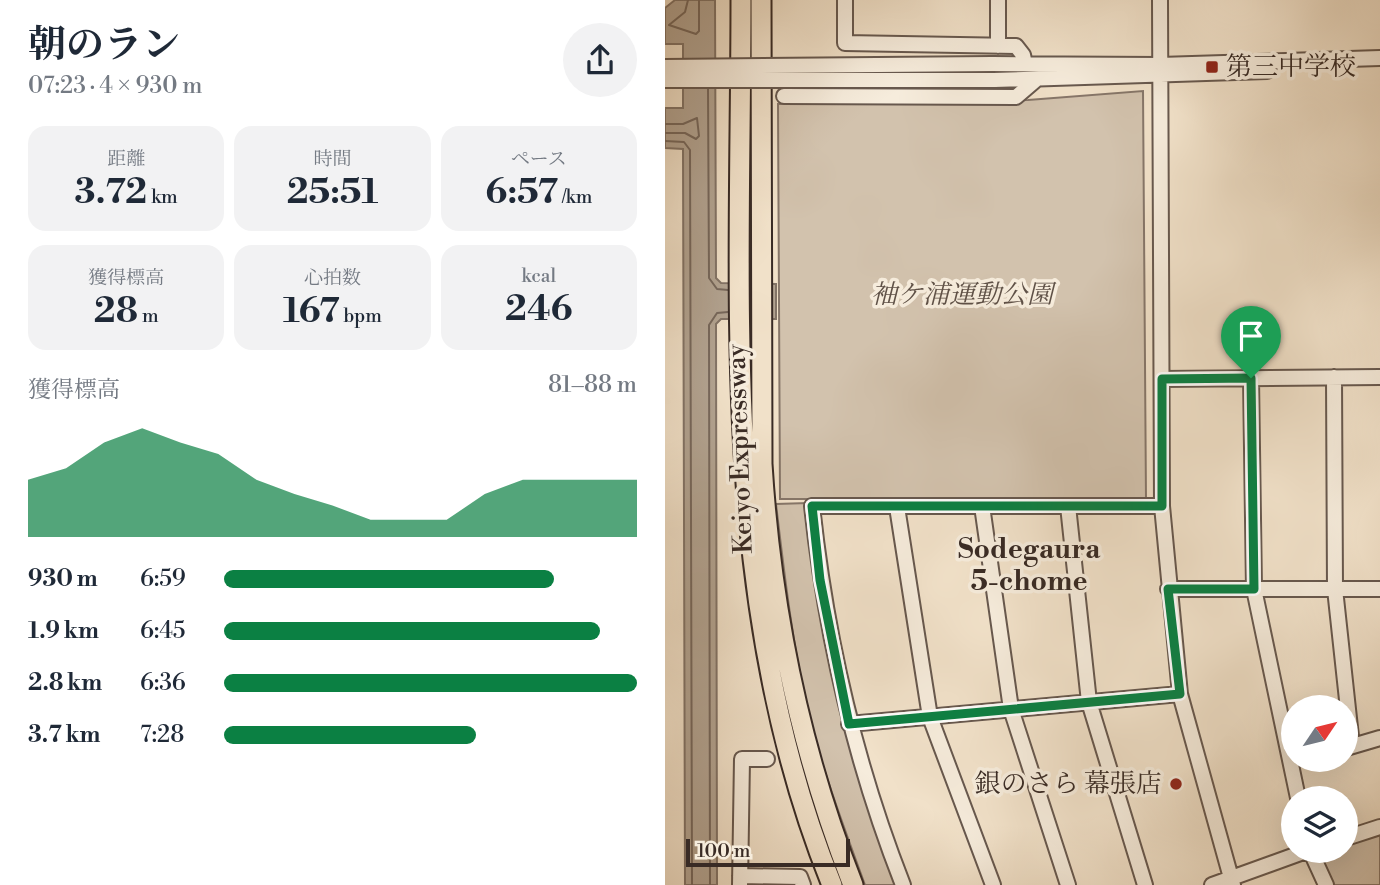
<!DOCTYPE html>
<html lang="ja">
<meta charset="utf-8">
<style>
body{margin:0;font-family:"Libre Bodoni","Noto Serif JP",serif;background:#f2f2f3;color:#1f2937;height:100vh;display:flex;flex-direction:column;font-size:26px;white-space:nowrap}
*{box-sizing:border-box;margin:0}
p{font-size:23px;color:#747a83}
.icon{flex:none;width:38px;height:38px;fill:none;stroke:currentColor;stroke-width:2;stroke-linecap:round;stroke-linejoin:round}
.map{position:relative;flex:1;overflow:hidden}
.panel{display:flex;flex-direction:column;background:#fff;width:665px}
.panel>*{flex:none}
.needle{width:46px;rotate:55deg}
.tools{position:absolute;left:616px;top:695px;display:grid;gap:14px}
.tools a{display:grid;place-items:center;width:77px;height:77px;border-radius:50%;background:#fff;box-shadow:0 7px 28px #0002;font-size:35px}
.scale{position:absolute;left:21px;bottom:18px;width:164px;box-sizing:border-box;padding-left:7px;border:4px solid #392b25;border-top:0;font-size:19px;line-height:24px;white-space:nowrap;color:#392b25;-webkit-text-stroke:5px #f6ecdc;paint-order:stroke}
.pin{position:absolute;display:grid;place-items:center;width:60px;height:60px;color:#fff;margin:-72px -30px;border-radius:50% 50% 50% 0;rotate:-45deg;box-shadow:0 0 7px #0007}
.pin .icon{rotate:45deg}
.round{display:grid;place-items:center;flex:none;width:74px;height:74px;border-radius:37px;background:#f2f2f3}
.summary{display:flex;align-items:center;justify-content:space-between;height:119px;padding:0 28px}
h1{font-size:38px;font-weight:700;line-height:52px}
.figures{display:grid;grid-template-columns:repeat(3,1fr);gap:10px;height:119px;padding:7px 28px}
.figures div{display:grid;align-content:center;border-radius:18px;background:#f2f2f3;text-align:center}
.figures b{font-size:35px;font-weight:700}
.figures small{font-size:19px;font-weight:400}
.figures p{font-size:19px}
.chart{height:196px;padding:14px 28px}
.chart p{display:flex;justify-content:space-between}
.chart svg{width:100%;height:126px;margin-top:7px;fill:#0b8043;opacity:.7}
ul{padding:0 28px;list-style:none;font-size:23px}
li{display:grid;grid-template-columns:112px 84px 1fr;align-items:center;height:52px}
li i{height:18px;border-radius:9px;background:#0b8043}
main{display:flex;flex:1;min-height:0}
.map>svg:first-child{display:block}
.green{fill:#d2c2ad;stroke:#867669;stroke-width:2}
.water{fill:#b2a391;stroke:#827366;stroke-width:2}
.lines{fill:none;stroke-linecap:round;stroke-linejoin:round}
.shore{stroke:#76675b;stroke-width:2}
.minor-casing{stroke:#67584e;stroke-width:18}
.highway-casing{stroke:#392b25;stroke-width:23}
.minor{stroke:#f6ecdc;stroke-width:14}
.highway{stroke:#f1e1c9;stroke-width:19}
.minor-bridge-casing{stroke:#67584e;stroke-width:18;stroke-linecap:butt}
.minor-bridge{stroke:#f6ecdc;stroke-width:14}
.route-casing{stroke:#fff;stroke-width:14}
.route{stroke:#0b8043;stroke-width:9}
.poi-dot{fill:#8f2418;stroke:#f6ecdc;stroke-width:2.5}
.labels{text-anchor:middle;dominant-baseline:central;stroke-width:7;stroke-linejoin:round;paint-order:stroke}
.poi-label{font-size:26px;fill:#392b25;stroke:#f6ecdc;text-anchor:start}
.park-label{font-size:26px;font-style:italic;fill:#5f5147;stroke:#f6ecdc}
.street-label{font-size:26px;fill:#392b25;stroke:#f6ecdc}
.neighbourhood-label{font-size:28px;font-weight:bold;fill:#392b25;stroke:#f6ecdc}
</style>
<main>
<section class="panel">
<div class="summary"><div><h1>朝のラン</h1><p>07:23 · 4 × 930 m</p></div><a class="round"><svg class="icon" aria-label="share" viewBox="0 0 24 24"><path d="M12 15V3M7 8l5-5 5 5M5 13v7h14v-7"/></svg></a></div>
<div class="figures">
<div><p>距離</p><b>3.72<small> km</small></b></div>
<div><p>時間</p><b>25:51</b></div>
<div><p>ペース</p><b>6:57<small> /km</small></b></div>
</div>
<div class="figures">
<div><p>獲得標高</p><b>28<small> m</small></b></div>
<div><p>心拍数</p><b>167<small> bpm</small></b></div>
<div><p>kcal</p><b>246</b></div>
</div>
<div class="chart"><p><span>獲得標高</span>81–88 m</p>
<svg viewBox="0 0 160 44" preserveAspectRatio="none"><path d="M0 44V24L10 20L20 11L30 6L40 11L50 15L60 24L70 29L80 33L90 38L100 38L110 38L120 29L130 24L140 24L150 24L160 24V44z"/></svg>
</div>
<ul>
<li><b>930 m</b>6:59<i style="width:80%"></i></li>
<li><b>1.9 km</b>6:45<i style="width:91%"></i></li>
<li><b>2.8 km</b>6:36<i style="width:100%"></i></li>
<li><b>3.7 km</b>7:28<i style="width:61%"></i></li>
</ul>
</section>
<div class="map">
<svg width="715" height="885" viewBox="0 0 715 885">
<rect width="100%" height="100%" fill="#f1e1c9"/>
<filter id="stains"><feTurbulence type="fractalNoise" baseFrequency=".00286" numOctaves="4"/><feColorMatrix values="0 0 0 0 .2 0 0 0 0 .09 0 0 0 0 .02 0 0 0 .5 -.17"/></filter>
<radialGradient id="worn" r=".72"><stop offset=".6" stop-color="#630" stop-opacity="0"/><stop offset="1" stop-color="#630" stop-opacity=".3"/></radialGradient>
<path class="green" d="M 478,91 L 481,499 L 115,499 L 113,104 L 363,100 Z
M 143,503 L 177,719 L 233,885 L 200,885 C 182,835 162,784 148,732 C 129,658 120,580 111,504 Z
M 715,832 L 715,885 L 667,885 L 652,853 L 681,850 L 681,843 Z"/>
<path class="water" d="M 10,0 L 50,0 L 51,278 L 56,283 L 111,284 L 111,319 L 56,319 L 51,324 L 52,885 L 20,885 L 18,149 L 0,148 L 0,108 L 18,108 L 18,44 L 0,44 L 0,8 Z"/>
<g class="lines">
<path class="shore" d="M 23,0 L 20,12 L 4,25 L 31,34 L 34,31 L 34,0
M 43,89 L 44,278 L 52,289 L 63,290
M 0,124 L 18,124 L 32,118 L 34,136 L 31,139 L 20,133 L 0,133
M 0,141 L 19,142 L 25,150 L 27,885
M 45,885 L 44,325 L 52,313 L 63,312"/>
<defs>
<path id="minor" d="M 180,0 L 180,43 L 351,46 L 358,55 L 360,64
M 333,0 L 333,46
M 495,0 L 497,506 L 515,694 L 568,885
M 327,64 L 495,65 L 715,58
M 329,80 L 602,71
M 119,96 L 351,97 L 372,79
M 669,377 L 670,589 L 687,746
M 586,378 L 589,589 L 633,798
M 497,379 L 715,377
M 317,506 L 346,709 L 403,885
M 403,506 L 424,702 L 480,885
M 232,507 L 265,717 L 328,885
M 503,589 L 715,589
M 184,724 L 515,694
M 681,748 L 715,738
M 681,838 L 715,827
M 645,850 L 661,885
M 75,876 L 135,877 L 138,885
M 75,885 L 77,759 L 102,759
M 238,885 C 190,763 161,637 147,506 L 497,506
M 547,885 L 644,850"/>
<path id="highway" d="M 76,0 C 76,296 53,605 167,885
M 96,0 L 97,464 C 106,609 135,750 188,885"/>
</defs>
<use href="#minor" class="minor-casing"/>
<use href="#highway" class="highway-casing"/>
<use href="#minor" class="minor"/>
<use href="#highway" class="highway"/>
<defs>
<path id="minor-bridge" d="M 0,67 L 327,64
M 0,80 L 329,80"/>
</defs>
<use href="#minor-bridge" class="minor-bridge-casing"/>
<use href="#minor-bridge" class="minor-bridge"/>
</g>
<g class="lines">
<defs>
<path id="route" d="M 586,378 L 589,589 L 503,589 L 515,694 L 184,724 L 155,580 L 147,506 L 497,506 L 497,379 Z"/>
</defs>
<use href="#route" class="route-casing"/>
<use href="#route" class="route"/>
</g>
<g class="poi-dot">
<rect x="540" y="60" width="14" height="14" rx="3.5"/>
<circle cx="511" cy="784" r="7"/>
</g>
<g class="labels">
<g class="poi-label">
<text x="561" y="67">第三中学校</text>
<text x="497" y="784" text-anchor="end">銀のさら 幕張店</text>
</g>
<g class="park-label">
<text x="297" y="295">袖ケ浦運動公園</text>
</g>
<g class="street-label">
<text transform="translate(75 449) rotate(-92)">Keiyo Expressway</text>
</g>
<g class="neighbourhood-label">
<text x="364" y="549">Sodegaura<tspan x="364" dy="32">5-chome</tspan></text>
</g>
</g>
<rect width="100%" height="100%" filter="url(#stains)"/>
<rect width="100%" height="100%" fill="url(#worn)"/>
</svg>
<div class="tools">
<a><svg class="needle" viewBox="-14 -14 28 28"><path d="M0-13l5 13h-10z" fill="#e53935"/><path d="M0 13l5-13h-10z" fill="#747a83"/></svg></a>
<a><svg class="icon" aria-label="layers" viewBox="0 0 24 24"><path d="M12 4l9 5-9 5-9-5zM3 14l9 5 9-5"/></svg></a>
</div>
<div class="scale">100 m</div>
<div class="pin" style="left:586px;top:378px;background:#1e9e55"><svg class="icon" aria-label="arrive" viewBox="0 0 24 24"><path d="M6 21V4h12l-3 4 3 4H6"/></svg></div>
</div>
</main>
